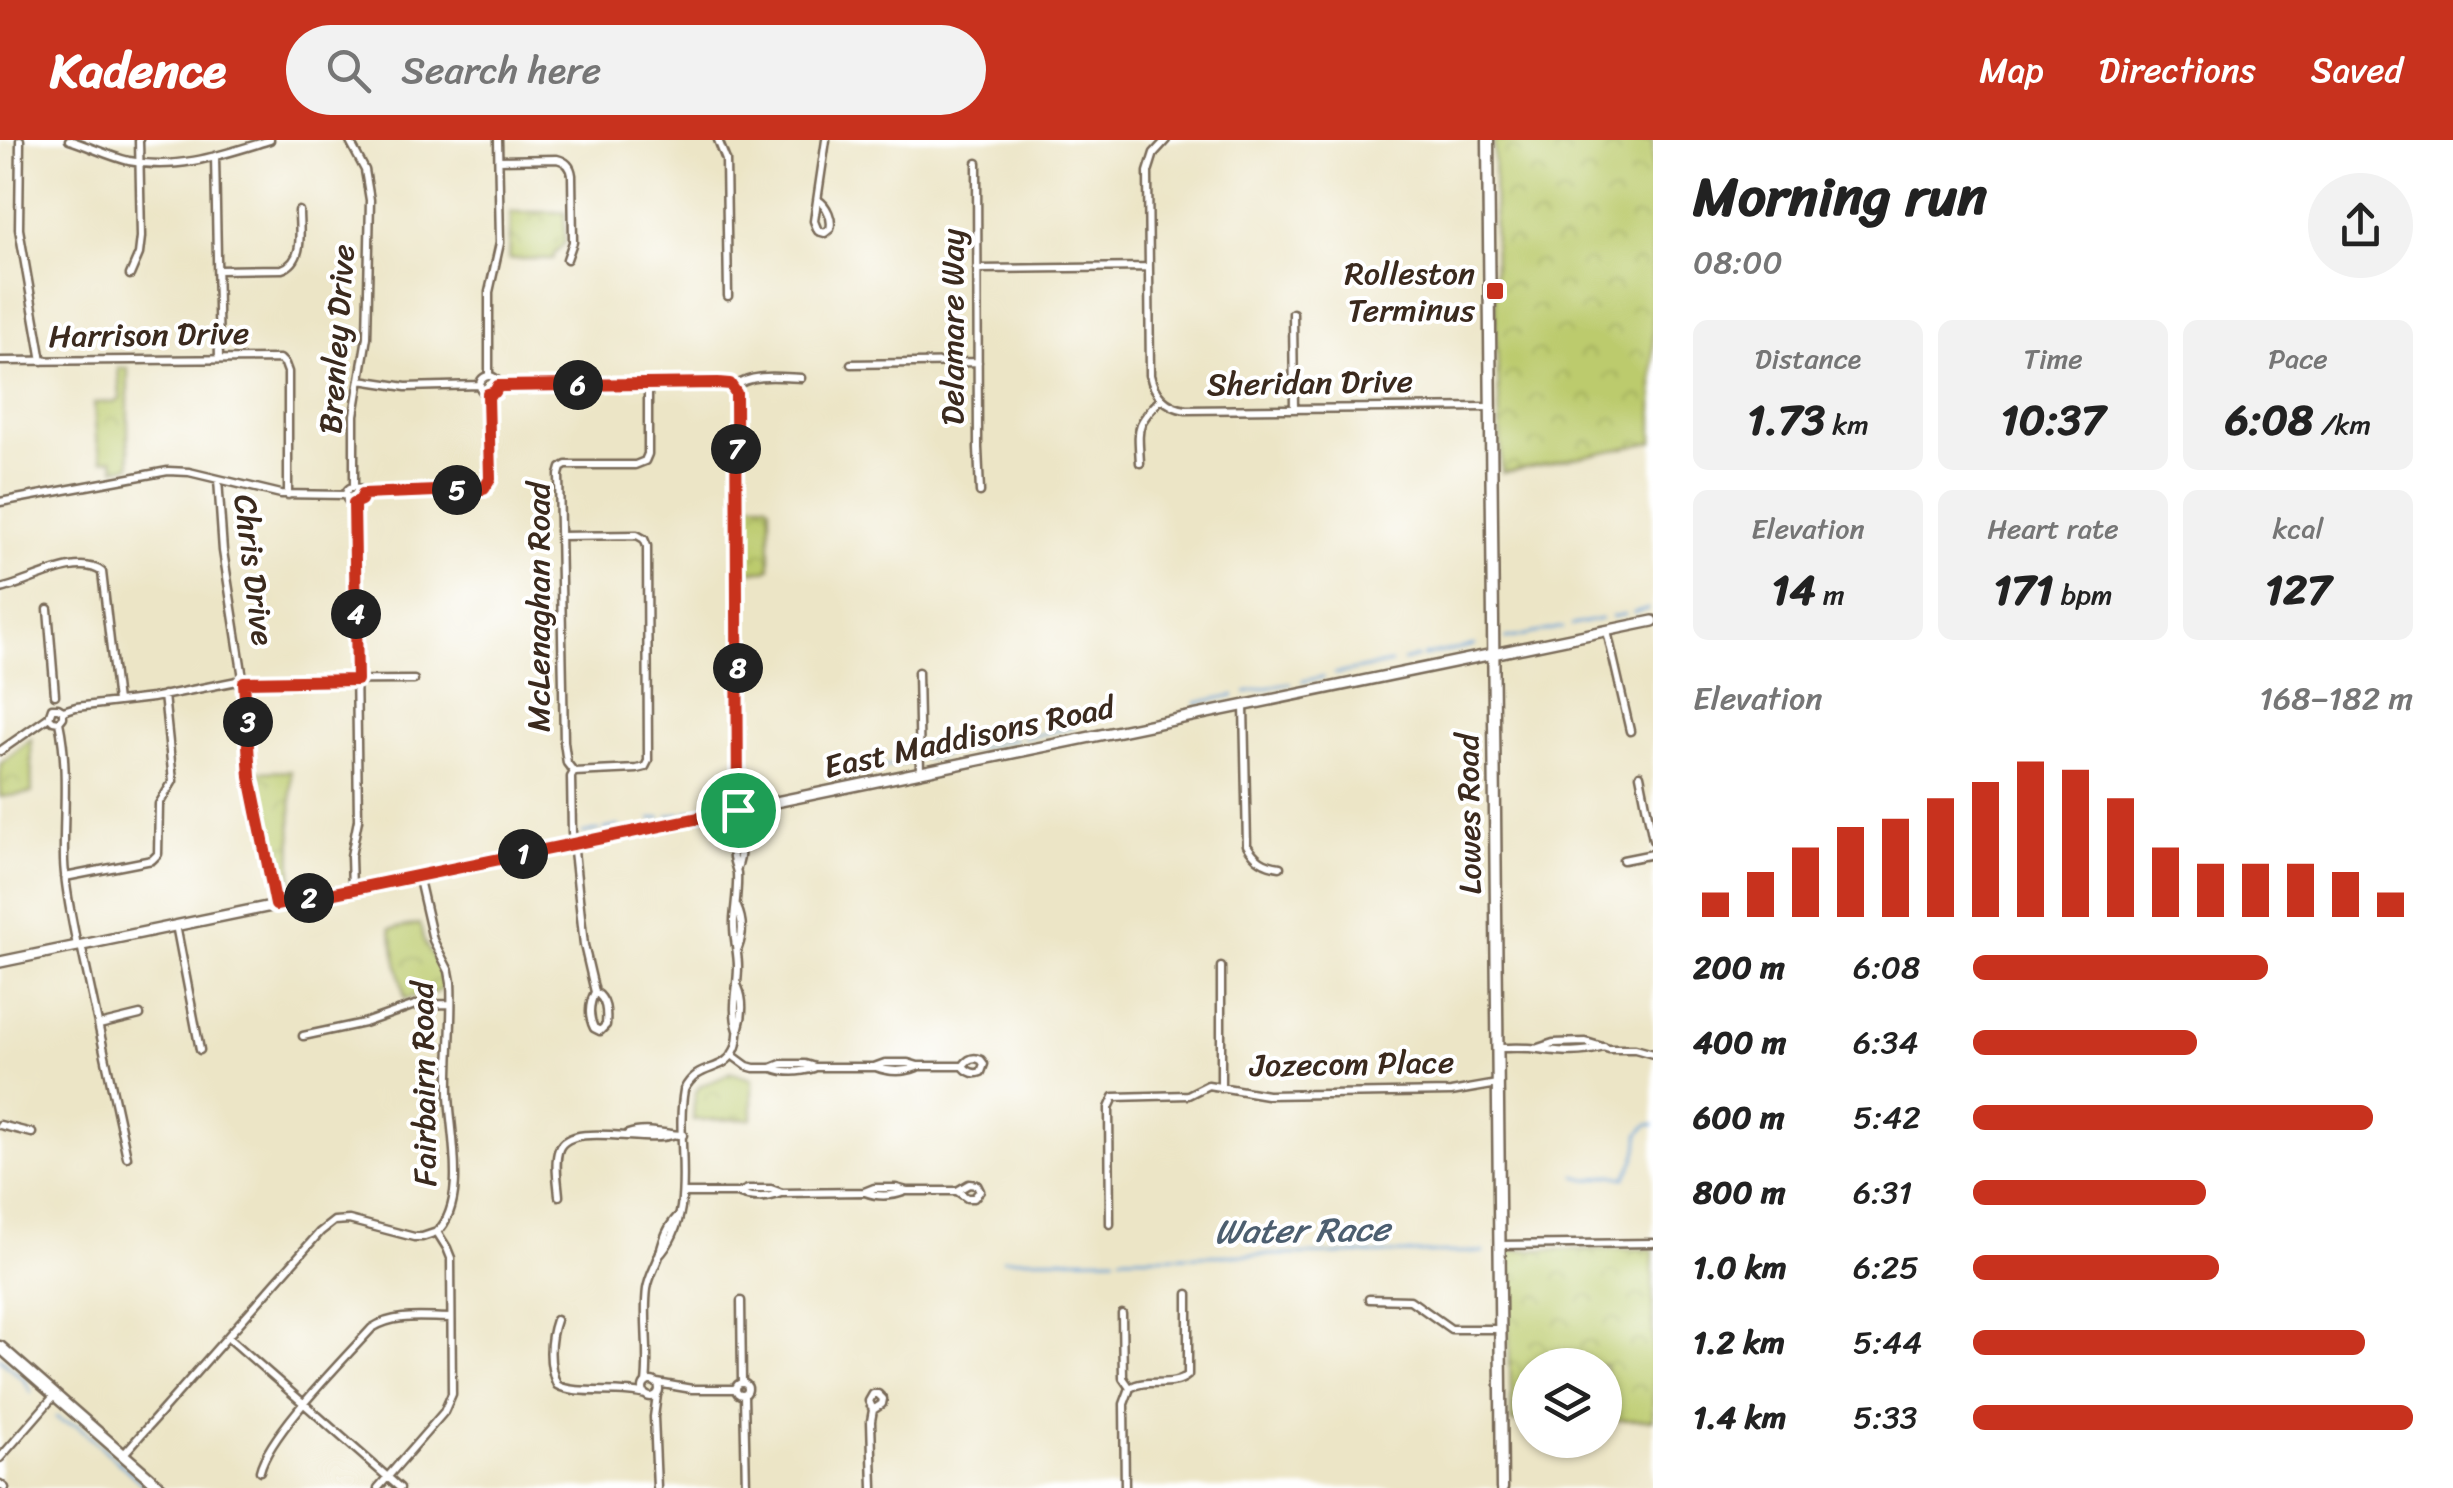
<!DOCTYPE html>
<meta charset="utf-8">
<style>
body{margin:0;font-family:Sriracha,sans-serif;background:#f2f2f2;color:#222;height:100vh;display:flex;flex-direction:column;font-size:38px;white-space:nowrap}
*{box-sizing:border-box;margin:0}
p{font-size:32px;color:#767676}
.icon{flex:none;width:55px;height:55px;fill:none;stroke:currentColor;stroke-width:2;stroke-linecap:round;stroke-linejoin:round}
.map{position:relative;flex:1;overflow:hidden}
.sheet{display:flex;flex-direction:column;background:#fff;width:800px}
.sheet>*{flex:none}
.fabs{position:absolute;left:1512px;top:1208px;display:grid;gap:20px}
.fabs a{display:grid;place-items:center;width:110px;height:110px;border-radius:50%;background:#fff;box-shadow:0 2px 8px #0004;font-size:50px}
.pin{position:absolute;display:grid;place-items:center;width:85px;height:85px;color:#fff;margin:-42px;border:5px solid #fff;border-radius:50%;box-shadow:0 2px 10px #0007}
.km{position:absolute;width:50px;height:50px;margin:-25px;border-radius:50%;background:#222;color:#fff;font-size:28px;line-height:50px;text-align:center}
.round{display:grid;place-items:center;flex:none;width:105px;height:105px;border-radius:52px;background:#f2f2f2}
.summary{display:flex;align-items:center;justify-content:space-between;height:170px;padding:0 40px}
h1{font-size:55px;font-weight:700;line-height:75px}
.metrics{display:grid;grid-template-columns:repeat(3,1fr);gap:15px;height:170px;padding:10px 40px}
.metrics div{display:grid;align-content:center;border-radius:15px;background:#f2f2f2;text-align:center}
.metrics b{font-size:42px;font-weight:700}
.metrics small{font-size:28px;font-weight:400}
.metrics p{font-size:28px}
.chart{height:280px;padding:20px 40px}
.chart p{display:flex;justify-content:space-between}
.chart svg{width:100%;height:180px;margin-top:10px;stroke:#c8321e;stroke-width:6}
ul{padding:0 40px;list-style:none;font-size:32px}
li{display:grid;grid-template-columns:160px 120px 1fr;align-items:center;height:75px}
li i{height:25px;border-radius:12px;background:#c8321e}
header{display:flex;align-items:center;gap:60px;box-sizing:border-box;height:140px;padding:0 50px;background:#c8321e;color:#fff}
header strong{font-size:48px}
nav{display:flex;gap:55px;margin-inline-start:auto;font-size:35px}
.search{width:700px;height:90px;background:#f2f2f2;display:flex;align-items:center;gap:25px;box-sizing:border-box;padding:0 35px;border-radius:55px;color:#767676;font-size:38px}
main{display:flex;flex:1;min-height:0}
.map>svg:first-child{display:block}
.park{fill:url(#park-crowns);stroke:#7c7a46;stroke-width:2.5}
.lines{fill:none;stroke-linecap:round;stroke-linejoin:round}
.stream{stroke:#649fd4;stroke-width:2.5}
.minor-casing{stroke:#796b59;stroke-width:11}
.tertiary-casing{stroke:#796b59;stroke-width:14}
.secondary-casing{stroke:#796b59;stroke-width:15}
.minor{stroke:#fff;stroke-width:6}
.tertiary{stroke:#fff;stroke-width:9}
.secondary{stroke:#fff;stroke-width:10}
.route-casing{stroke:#fff;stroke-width:20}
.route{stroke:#c8321e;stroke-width:12}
.poi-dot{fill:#c8321e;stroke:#fff;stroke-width:4}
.labels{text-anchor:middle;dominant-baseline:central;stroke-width:8;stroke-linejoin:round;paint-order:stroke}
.poi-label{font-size:32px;fill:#3b2a1e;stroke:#fff;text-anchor:end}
.street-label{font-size:32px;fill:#3b2a1e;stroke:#fff}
.water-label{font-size:35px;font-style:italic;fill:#4d5f70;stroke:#fff}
</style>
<header>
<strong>Kadence</strong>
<div class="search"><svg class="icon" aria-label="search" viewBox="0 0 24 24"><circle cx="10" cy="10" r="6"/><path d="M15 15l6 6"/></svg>Search here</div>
<nav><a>Map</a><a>Directions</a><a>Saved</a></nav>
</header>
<main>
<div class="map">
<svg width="1653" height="1348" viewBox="0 0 1653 1348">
<defs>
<pattern id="park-crowns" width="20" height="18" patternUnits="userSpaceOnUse" patternTransform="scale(2.5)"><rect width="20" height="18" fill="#bccb6d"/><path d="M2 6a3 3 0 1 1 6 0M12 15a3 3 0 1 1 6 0" fill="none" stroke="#a2ae5e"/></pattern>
</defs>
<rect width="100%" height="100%" fill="#fff"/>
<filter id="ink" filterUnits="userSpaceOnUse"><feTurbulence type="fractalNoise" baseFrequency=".01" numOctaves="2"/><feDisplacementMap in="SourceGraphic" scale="20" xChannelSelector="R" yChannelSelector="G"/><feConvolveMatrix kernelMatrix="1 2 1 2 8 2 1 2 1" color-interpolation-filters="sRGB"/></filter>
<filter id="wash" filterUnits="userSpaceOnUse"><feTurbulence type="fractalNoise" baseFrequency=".0048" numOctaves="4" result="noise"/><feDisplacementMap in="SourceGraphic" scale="40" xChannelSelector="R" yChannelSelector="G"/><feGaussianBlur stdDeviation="2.25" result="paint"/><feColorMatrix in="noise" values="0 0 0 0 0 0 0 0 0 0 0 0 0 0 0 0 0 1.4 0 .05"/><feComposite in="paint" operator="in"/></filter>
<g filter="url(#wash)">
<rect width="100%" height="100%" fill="#ece5c6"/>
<path class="park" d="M 1494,0 L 1653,0 L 1653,302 L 1502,333 L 1495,163 Z
M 511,72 L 565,72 L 565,103 L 555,113 L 553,119 L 509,119 Z
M 118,228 L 128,228 L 128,299 L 131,326 L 115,329 L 113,319 L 102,320 L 96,297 L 94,263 L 115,262 L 120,259 Z
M 744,363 L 766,363 L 770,366 L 770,428 L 766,431 L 745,431 Z
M 31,599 L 32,653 L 0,657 L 0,624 Z
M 291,631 L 292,750 L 286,752 L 281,749 L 257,632 Z
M 420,784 L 424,802 L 440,830 L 442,847 L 436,853 L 426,853 L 405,859 L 390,789 Z
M 731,932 L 752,939 L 752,979 L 693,980 C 694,932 701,952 731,932 Z
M 1653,1109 L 1653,1280 L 1605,1280 L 1605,1225 L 1530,1225 L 1530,1281 L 1512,1282 L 1506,1110 Z"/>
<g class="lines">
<path class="stream" d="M 1634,472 L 1648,469
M 1612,477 L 1625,474
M 1572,485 L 1601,479
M 1506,499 L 1563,487
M 1423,516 L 1475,505
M 1403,521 L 1417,517
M 1335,534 L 1391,523
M 1303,541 L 1323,537
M 1246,552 L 1291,543
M 1196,563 L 1234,555
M 1023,598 L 1074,587
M 967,610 L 1016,599
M 951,613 L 958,612
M 923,619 L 946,614
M 866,631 L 916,620
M 846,637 L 861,632
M 709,667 L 724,664
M 686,672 L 698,670
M 668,676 L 680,673
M 651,679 L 661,677
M 605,689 L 619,686
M 583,693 L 599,690
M 1576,1036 L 1587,1040 L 1612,1035 L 1625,1038 C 1634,1023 1640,1012 1639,994 L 1648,984 L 1653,985
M 1121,1117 L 1483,1112
M 1003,1119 L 1115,1118
M 0,1218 L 25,1241 L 31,1252
M 56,1277 L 61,1281 L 77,1285 L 147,1348"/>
</g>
</g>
<g filter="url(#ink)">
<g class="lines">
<defs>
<path id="minor" d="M 20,0 L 19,89 L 42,221
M 69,0 C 89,6 108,16 129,21 C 178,31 224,14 270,0
M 349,0 L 365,30 L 370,60 L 367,197 L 354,275 L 354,346
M 718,0 L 726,20 L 728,156
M 1166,0 L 1154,13 L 1148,32 L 1150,235 C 1154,254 1166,267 1186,270 L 1490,267
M 215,16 L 219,219
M 499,20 L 557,19 C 566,21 571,27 572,35 L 573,102 L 567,119
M 977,23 L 978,308 L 980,352
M 818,60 C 827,65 833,80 830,89 L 825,93 L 818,91 L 814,81 L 826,0
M 977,129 L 1149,127
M 218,130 L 282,129 C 305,121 299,92 299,71
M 130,135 L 139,114 L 141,97 L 139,0
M 1293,173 L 1294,269
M 0,221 L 280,219 L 285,224 L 288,232 L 288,355
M 851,224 L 978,222
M 489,236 L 489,152 L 500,103 L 498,0
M480 245a9 9 0 1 1 18 0a9 9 0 1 1-18 0Z
M 360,240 L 406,247 L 480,245
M 498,246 L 725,243 L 734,247 L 740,663 C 736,678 731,703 733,718 C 734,723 736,728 737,733 C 738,750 735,765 734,780 C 733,797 738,811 738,827 C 738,849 731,869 738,890
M 734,247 C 752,233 779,237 801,238
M 1140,323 C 1138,287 1135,285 1161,259
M 218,339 L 223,411 L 246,557 L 249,637 L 276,765
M346 355a8 8 0 1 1 16 0a8 8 0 1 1-16 0Z
M 363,355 L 484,349 L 490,339 L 488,254
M 0,362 L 168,331 L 189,332 L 281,354 L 346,355
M 560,396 L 637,395 L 644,399 L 647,406 L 648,621 L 645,627 L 637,629 L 574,632
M 0,449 C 27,444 78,413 102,432 L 117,562
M 48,469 L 55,555
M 1607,491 L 1630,591
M 918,532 L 920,632
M 1244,566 L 1247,705 C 1255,719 1264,725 1280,727
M 63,571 L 76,567 L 152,558 L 237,541 L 414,540
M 59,582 C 69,628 63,675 64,721 C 65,750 72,778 77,806
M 0,611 L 49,577 L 52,568 L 58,568 L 63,571 L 63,577 L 59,582 L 53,581 L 49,577
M 1640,635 L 1653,700
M 737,692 C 741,703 742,716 737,728
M 1623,720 L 1653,714
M 418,735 L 433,800 L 449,831 L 451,842 C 453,879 448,916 449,954 C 450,992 468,1062 437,1092
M 65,737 L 152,720 L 158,714 L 159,664 L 173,641 L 164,555
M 352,749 L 351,716 L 358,680 L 354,363
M 737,767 C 743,780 743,795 738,808
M 176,785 L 200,910
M 81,805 L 127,1017
M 1221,827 L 1221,948
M 595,852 C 589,864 588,876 594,888 L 600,891 L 606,885 C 607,872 607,859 595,852 L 584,805 L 572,692 L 571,637 L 574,632 L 567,623 L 564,602 L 559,335 L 561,328 L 566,325 L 635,325 L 645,321 L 648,314 L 648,244
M 99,885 L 140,875
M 303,896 L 364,883 L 415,865 L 451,864
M 1498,908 C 1511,908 1526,907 1539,909 C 1564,912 1579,914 1604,907
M 1538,908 L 1553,903 L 1586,902 L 1609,909 L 1635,909 L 1653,914
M 732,915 L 747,926 L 754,928 L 771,928 L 781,924 L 805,924 L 815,927 L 874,927 L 885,923 L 908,923 L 918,926 L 963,926 C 968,932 974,935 981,932 L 984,924 L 981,920 C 973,916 968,919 963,926
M 876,927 C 889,932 904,932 917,927
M 773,928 C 786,933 801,932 814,928
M 0,985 L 32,993
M 628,994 C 647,987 664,995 683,995
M 865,1052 C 878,1057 893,1056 906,1051
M 683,1053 L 739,1053 L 748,1049 L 771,1049 L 782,1053 L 864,1052 L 874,1048 L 896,1048 L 907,1051 L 957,1051 L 967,1058 L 974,1058 L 980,1051 L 977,1045 L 969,1044 L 957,1051
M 740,1054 C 754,1059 768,1058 781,1053
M 559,1056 C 558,1042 554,1022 559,1009 C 570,981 646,1004 672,995
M 1110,1084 L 1109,968 L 1114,957 L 1188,955 L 1208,945 L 1267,955 L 1451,952 L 1497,944
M 1499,1105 L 1653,1103
M 658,1117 C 700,1072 674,1005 684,950 C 698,922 722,934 734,911 C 739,903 737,896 739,887 C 743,874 744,861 738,847
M 1369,1159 L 1410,1160 L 1451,1189 L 1500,1189
M 741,1161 L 742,1243
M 1122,1174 L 1123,1238 L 1130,1248 L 1124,1264 L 1125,1348
M 556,1180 C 549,1200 548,1225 557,1245 C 575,1256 620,1247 646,1255
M 228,1197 L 400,1348
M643 1249a8 8 0 1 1 16 0a8 8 0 1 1-16 0Z
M736 1249a6 6 0 1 1 12 0a6 6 0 1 1-12 0Z
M 646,1243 C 650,1211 643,1179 647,1149 C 649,1137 654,1129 658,1119 C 663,1103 665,1090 677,1077
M 657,1243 L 692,1249 L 735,1249
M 1130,1248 C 1147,1237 1172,1249 1188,1235 L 1188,1154
M 744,1255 L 746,1348
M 123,1315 L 320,1092 L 334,1081 L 349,1080 L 414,1097 L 422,1097 L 437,1092
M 0,1318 L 55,1255
M 260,1331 C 269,1294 344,1219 372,1188 C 395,1173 425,1178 451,1178
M 0,1344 L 5,1348
M 378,1348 L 444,1272 L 452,1254 L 451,1118 L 447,1108 L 437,1092
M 657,1348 L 654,1277 L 657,1255
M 873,1348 L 871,1281 L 873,1270 L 869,1261 L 873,1254 L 878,1254 L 883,1259 L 882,1264 L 873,1270"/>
<path id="tertiary" d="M 0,822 L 1653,481"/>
<path id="secondary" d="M 1488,0 L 1502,1348
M 0,1207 L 161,1348"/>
</defs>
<use href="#minor" class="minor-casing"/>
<use href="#tertiary" class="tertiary-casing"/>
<use href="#secondary" class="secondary-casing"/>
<use href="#minor" class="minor"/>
<use href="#tertiary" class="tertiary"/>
<use href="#secondary" class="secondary"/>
</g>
</g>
<g class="lines" filter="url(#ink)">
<defs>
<path id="route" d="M 718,243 L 730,244 L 736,253 L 738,670 L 276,765 L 250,637 L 244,542 L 357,540 L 354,363 L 361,360 L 363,354 L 484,349 L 490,339 L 488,254 L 495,252 L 498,246 Z"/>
</defs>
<use href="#route" class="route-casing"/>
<use href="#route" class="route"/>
</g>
<rect class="poi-dot" x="1485" y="141" width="20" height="20" rx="5"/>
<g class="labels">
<g class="poi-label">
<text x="1475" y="133">Rolleston<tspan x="1475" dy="37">Terminus</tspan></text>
</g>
<g class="street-label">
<text transform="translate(952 187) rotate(-90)">Delamare Way</text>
<text transform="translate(149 195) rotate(-1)">Harrison Drive</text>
<text transform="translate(337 199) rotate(-86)">Brenley Drive</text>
<text transform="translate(1310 243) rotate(-1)">Sheridan Drive</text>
<text transform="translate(254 430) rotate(83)">Chris Drive</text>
<text transform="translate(538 467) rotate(-90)">McLenaghan Road</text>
<text transform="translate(969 597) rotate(-12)">East Maddisons Road</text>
<text transform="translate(1469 674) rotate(-91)">Lowes Road</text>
<text transform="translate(1352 924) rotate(-1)">Jozecom Place</text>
<text transform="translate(424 944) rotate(-91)">Fairbairn Road</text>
</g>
<g class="water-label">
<text transform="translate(1302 1090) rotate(-1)">Water Race</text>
</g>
</g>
</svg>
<div class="fabs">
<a><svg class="icon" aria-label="layers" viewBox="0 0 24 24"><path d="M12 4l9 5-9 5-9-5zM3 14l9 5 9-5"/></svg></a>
</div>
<div class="pin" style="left:738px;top:670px;background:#1e9e55"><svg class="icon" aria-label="arrive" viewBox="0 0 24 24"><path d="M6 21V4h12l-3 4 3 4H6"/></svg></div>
<b class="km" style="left:523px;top:714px">1</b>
<b class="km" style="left:309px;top:758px">2</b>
<b class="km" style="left:248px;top:582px">3</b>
<b class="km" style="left:356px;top:474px">4</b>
<b class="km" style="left:457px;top:350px">5</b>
<b class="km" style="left:578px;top:245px">6</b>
<b class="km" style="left:736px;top:309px">7</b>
<b class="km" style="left:738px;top:528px">8</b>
</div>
<section class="sheet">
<div class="summary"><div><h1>Morning run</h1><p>08:00</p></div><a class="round"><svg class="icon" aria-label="share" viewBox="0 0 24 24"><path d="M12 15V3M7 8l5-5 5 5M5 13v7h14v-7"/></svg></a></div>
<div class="metrics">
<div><p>Distance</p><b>1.73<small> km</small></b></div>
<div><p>Time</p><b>10:37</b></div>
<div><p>Pace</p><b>6:08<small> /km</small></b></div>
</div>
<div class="metrics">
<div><p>Elevation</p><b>14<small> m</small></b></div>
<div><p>Heart rate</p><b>171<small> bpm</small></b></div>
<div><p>kcal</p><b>127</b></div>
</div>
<div class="chart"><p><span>Elevation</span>168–182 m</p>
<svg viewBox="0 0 160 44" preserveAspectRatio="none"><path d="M5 44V38M15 44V33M25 44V27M35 44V22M45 44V20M55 44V15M65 44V11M75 44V6M85 44V8M95 44V15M105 44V27M115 44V31M125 44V31M135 44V31M145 44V33M155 44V38"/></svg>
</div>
<ul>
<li><b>200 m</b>6:08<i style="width:67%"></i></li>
<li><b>400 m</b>6:34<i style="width:51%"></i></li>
<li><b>600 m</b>5:42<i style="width:91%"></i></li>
<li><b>800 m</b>6:31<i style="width:53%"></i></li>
<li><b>1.0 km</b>6:25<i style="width:56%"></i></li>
<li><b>1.2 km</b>5:44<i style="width:89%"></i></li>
<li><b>1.4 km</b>5:33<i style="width:100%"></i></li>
</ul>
</section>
</main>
